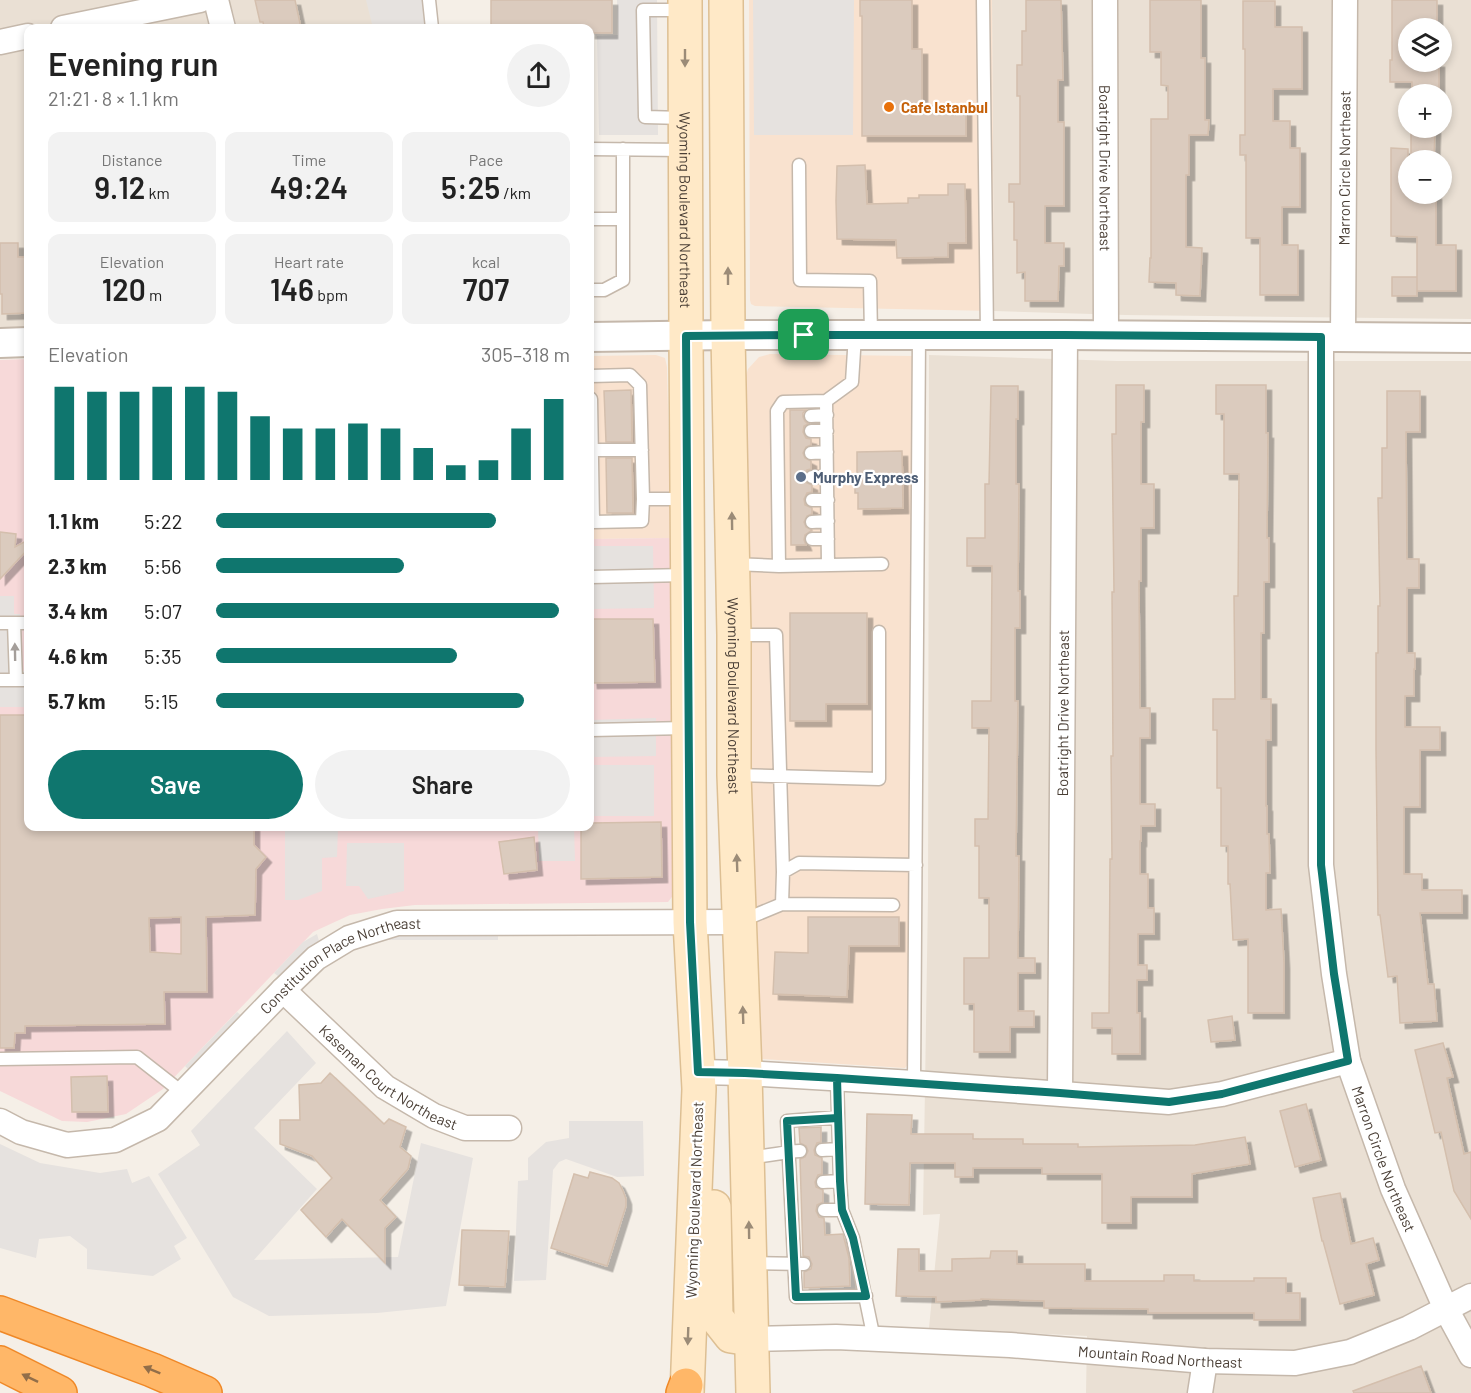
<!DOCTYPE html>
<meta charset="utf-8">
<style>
body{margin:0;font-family:Barlow,sans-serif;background:#f2f2f2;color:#222;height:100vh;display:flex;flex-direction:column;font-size:22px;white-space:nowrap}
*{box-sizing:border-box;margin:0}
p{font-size:20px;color:#767676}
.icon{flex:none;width:33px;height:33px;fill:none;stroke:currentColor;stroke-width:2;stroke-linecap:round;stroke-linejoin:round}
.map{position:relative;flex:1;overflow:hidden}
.sheet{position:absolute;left:24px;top:24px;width:570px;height:807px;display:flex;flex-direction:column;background:#fff;border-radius:12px;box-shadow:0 3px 9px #0003}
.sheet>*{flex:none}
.tools{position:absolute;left:1398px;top:18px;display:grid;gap:12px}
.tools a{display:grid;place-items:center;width:54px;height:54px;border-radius:50%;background:#fff;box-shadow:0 3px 9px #0003;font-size:30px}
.pin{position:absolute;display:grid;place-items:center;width:51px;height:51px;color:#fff;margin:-26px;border-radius:12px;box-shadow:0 3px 9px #0006}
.round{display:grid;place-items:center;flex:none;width:63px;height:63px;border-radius:32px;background:#f2f2f2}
.head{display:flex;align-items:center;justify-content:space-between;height:102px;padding:0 24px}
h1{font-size:33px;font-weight:600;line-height:45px}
.metrics{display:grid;grid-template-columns:repeat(3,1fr);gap:9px;height:102px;padding:6px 24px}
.metrics div{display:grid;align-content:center;border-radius:12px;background:#f2f2f2;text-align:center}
.metrics b{font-size:30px;font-weight:600}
.metrics small{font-size:16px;font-weight:400}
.metrics p{font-size:16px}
.chart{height:168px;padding:12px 24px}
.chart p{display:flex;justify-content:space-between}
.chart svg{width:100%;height:108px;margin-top:6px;stroke:#0f766e;stroke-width:6}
.button{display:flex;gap:12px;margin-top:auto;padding:12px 24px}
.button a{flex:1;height:69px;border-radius:36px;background:#0f766e;color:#fff;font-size:24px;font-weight:600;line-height:69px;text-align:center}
.button a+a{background:#f2f2f2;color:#222}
ul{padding:0 24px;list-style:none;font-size:20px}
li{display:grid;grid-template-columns:96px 72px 1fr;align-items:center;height:45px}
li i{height:15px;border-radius:8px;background:#0f766e}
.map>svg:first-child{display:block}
.residential{fill:#eae0d4;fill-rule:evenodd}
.commercial{fill:#f9e2cf}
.medical{fill:#f7d9d9}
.parking{fill:#e6e2df}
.building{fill:#dbcbbe;stroke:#d4bfad;stroke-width:1.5;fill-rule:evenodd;filter:url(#shadow)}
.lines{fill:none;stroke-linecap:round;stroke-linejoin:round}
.service-casing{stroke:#c5b8ab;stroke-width:15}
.minor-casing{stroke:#c5b8ab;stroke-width:27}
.tertiary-casing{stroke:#c5b8ab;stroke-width:32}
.secondary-casing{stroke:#ddbf93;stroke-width:36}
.motorway-casing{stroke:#ef8827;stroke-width:36}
.service{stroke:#fff;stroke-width:12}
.minor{stroke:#fff;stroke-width:24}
.tertiary{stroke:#fff;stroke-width:28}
.secondary{stroke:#ffe9c7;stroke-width:33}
.motorway{stroke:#ffb768;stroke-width:33}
.oneway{fill:#9b8b77}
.oneway2{fill:#a49e9a}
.oneway3{fill:#926e49}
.route-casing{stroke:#fff;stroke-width:12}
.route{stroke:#0f766e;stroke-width:8}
.food-dot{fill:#e8710a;stroke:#fff;stroke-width:2}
.service-dot{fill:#5c6f8a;stroke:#fff;stroke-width:2}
.labels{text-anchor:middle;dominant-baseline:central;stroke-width:4.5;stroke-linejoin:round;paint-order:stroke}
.food-label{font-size:15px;font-weight:bold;fill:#c56008;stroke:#fff;text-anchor:start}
.street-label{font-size:15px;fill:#493e35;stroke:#fff}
.service-label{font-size:15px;font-weight:bold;fill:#4e5e75;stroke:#fff;text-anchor:start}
</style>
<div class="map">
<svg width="1471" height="1393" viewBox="0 0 1471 1393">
<defs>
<filter id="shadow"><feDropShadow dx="5.5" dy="5.5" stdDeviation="0" flood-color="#0004"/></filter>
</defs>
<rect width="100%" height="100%" fill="#f5efe7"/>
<path class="residential" d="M 0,0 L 425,0 L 427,28 L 28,28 L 28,332 L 0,332 Z
M 992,0 L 1471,0 L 1471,319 L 1126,315 L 994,311 ZM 1408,28 L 1442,28 L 1442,62 L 1408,62 ZM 1408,94 L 1442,94 L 1442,128 L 1408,128 ZM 1408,160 L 1442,160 L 1442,194 L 1408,194 Z
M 929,355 L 1117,361 L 1471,361 L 1471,1393 L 1086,1393 L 1087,1336 L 929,1328 L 940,1214 L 923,1215 L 928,896 Z"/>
<path class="commercial" d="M 749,0 L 992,0 L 994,311 L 755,306 L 751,304 L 750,300 Z
M 770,354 L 912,356 L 913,591 L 908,1064 L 905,1068 L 762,1059 L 756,1055 L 753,1046 L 745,379 L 748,369 L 759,357 Z
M 656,355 L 665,358 L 667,367 L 671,538 L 590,539 L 590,356 Z"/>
<path class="medical" d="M 28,359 L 28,826 L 590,826 L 590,539 L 671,538 L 675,893 L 668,902 L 415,905 L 382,909 L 350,915 L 313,932 L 163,1089 L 126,1114 L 87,1122 L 62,1121 L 0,1091 L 0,360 Z"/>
<path class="parking" d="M 366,0 L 425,0 L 427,28 L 373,28 Z
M 617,0 L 657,0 L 658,135 L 599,135 L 597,36 L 618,35 Z
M 753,0 L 854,0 L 853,135 L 754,135 Z
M 590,546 L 653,546 L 654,608 L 590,609 Z
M 0,596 L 14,596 L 14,614 L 20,614 L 20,671 L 28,671 L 28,707 L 0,707 Z
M 656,718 L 656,756 L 590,757 L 590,720 Z
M 590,765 L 654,765 L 654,816 L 590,816 Z
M 285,827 L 338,827 L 337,857 L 322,858 L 322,891 L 298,900 L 285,900 Z
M 538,827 L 574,827 L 575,861 L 539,861 Z
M 347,843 L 404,843 L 404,891 L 368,899 L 359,886 L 346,886 Z
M 498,932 L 498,940 L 389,940 L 389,933 Z
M 317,934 L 319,941 L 301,955 L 278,976 L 274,973 L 303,942 Z
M 237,1012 L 242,1016 L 189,1070 L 185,1066 Z
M 287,1031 L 316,1063 L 254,1128 L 317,1189 L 254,1260 L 398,1257 L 421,1143 L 473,1158 L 446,1306 L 377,1313 L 269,1316 L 233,1297 L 158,1174 L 200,1145 L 191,1131 Z
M 569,1121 L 643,1121 L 644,1176 L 617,1177 L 566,1159 L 559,1162 L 553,1170 L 546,1280 L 514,1281 L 518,1181 L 528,1180 L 528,1158 L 546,1142 L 569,1138 Z
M 0,1144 L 40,1163 L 100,1173 L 127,1169 L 132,1183 L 149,1176 L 187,1238 L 174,1246 L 181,1259 L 153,1276 L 87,1269 L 87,1249 L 70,1236 L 39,1239 L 36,1258 L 0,1248 Z"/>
<path class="building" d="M 255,0 L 295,0 L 301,28 L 264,28 L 263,22 L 260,22 Z
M 491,0 L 612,0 L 612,33 L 590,33 L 590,28 L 491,28 Z
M 860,0 L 912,0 L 912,49 L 922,49 L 922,106 L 966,106 L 966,136 L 862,136 L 862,16 L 860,16 Z
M 1026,0 L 1061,0 L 1063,80 L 1058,80 L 1058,122 L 1064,122 L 1064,206 L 1045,206 L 1045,243 L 1064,243 L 1064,266 L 1059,266 L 1058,301 L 1025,301 L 1025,272 L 1017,273 L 1017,240 L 1014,240 L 1014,202 L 1009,202 L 1009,184 L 1020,184 L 1020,96 L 1017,96 L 1017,65 L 1022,65 L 1022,31 L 1026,31 Z
M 1150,0 L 1201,0 L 1201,58 L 1205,58 L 1205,120 L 1209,120 L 1208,135 L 1189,135 L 1189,175 L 1186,175 L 1186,247 L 1202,248 L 1200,296 L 1176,295 L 1176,283 L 1149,282 L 1150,258 L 1151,258 L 1151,119 L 1168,119 L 1168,86 L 1161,85 L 1161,52 L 1150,52 Z
M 1392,0 L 1437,0 L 1437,28 L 1408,28 L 1408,62 L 1439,62 L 1439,94 L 1412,94 L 1412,82 L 1390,82 L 1390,60 L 1392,60 Z
M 1243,1 L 1275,1 L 1275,27 L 1302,27 L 1302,89 L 1273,89 L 1273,121 L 1290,121 L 1290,148 L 1300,148 L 1300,207 L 1282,207 L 1282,245 L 1298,245 L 1298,295 L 1260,295 L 1260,238 L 1246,238 L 1246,155 L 1240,155 L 1240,135 L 1245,135 L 1245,49 L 1243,49 Z
M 1411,128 L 1435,128 L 1434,160 L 1411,160 Z
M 1391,148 L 1408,149 L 1408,194 L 1436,194 L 1436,245 L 1456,245 L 1456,291 L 1417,291 L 1417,237 L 1391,236 Z
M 865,165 L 867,204 L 908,203 L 908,198 L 919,198 L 919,195 L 948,195 L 948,184 L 965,184 L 966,243 L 948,243 L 948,257 L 897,258 L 896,240 L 837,239 L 836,201 L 837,166 Z
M 0,243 L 18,243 L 18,257 L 28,257 L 28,313 L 2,314 L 2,294 L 0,294 Z
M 1392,277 L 1417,277 L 1417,296 L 1392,296 Z
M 1116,385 L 1144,385 L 1144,422 L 1141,422 L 1141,484 L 1154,484 L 1154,528 L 1141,528 L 1141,581 L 1139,581 L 1140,708 L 1150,708 L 1150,738 L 1140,738 L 1140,804 L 1155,804 L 1155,826 L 1141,826 L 1141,841 L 1140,841 L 1140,874 L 1148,874 L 1148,908 L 1154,908 L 1154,934 L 1138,934 L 1138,965 L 1147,965 L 1147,980 L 1137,980 L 1137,1013 L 1140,1013 L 1140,1054 L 1112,1054 L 1112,1028 L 1092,1028 L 1092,1013 L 1109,1013 L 1110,859 L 1112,859 L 1111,756 L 1113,756 L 1112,592 L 1114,592 L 1112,434 L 1116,434 Z
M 1216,385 L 1266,385 L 1266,433 L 1268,433 L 1267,538 L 1269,538 L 1269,582 L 1264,582 L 1264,633 L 1261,633 L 1261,699 L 1271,699 L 1271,740 L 1266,740 L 1266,806 L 1267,806 L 1267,834 L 1269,834 L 1270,873 L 1266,873 L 1266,910 L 1281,909 L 1284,963 L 1284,1013 L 1248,1013 L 1248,939 L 1233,940 L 1230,884 L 1228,884 L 1228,846 L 1221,846 L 1221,788 L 1217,788 L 1217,730 L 1213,730 L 1213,699 L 1235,699 L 1234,596 L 1238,596 L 1239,474 L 1224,474 L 1224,414 L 1216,414 Z
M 991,386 L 1018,386 L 1018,419 L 1016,419 L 1016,484 L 1019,484 L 1018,591 L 1020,591 L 1020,628 L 1015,628 L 1015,701 L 1018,701 L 1016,856 L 1019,856 L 1018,958 L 1035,958 L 1035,973 L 1018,973 L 1018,1011 L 1034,1011 L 1034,1027 L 1010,1027 L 1010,1052 L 974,1052 L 974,1004 L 964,1004 L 964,958 L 989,958 L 989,898 L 979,898 L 979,846 L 975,846 L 975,819 L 988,819 L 989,728 L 972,728 L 972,701 L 991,701 L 992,566 L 967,566 L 967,538 L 985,538 L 985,484 L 989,484 Z
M 631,390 L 632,442 L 606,442 L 604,391 Z
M 1387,391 L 1420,391 L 1420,432 L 1406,432 L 1407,559 L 1419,559 L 1419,588 L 1407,588 L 1407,653 L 1415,653 L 1415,669 L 1414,669 L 1414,696 L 1405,696 L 1405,727 L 1440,727 L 1440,750 L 1420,750 L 1420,807 L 1404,807 L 1404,874 L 1422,874 L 1422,890 L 1462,890 L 1462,913 L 1420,913 L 1428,984 L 1434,984 L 1437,1021 L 1400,1023 L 1397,976 L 1388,977 L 1380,915 L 1378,915 L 1376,750 L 1376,653 L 1378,653 L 1378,606 L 1380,606 L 1378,498 L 1382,498 L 1382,448 L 1387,448 Z
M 790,410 L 806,410 L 803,413 L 803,417 L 805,421 L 808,424 L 804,426 L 803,432 L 806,438 L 811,439 L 811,445 L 806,447 L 803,453 L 805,458 L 811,461 L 811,469 L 807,470 L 804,476 L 805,482 L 812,485 L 812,492 L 807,493 L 804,499 L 805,505 L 812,508 L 812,514 L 807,516 L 804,522 L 806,527 L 812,530 L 805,535 L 804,540 L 806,545 L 791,545 Z
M 902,451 L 903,508 L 858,509 L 858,493 L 855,493 L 855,474 L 857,474 L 857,452 Z
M 606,458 L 632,458 L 633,513 L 607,513 Z
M 0,532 L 16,534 L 15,547 L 28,540 L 28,549 L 0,579 Z
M 790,613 L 867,613 L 867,704 L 826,704 L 826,721 L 790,721 Z
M 590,619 L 653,619 L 655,682 L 592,683 L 590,662 Z
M 0,715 L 28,715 L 28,826 L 254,826 L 254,845 L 266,857 L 256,869 L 255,915 L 206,917 L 207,992 L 164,992 L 165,1024 L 25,1026 L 25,1033 L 15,1033 L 14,1048 L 0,1048 ZM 181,917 L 181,954 L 150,952 L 149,918 Z
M 661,822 L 662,877 L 581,879 L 581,826 L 590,826 L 590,823 Z
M 534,837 L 537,870 L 504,874 L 499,842 Z
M 808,917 L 899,917 L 899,946 L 849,946 L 847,997 L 773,994 L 775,952 L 808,953 Z
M 1232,1016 L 1235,1040 L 1211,1042 L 1208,1020 Z
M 1443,1043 L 1453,1077 L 1447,1078 L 1464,1154 L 1471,1152 L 1471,1219 L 1454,1191 L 1441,1132 L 1435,1133 L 1415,1050 Z
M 330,1073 L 384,1124 L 389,1119 L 406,1127 L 400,1147 L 411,1156 L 408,1169 L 380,1200 L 396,1217 L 385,1228 L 385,1263 L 342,1219 L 326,1237 L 301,1210 L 332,1178 L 312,1156 L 280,1144 L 280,1120 L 300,1120 L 299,1085 L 321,1083 Z
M 107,1076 L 108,1112 L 72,1112 L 71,1077 Z
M 1306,1104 L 1321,1160 L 1295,1167 L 1280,1111 Z
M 867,1114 L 912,1115 L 911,1134 L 973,1134 L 973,1139 L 1023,1139 L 1023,1144 L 1078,1144 L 1078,1147 L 1195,1145 L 1245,1137 L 1250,1164 L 1192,1174 L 1192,1197 L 1131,1197 L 1131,1223 L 1102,1223 L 1102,1174 L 1042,1174 L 1042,1168 L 973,1168 L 973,1177 L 955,1177 L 955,1163 L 910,1163 L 909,1205 L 865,1204 Z
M 821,1127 L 821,1142 L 817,1143 L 814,1150 L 815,1155 L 822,1158 L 822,1174 L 818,1175 L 815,1182 L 816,1187 L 823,1190 L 823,1202 L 817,1205 L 816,1211 L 819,1217 L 824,1218 L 825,1235 L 843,1234 L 849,1258 L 850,1286 L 804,1288 L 804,1272 L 811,1269 L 812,1264 L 809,1257 L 803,1256 L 800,1159 L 805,1157 L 808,1151 L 806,1146 L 800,1143 L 799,1128 Z
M 590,1172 L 612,1178 L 619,1183 L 623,1191 L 626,1199 L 626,1206 L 607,1266 L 551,1248 L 574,1174 L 588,1178 Z
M 1340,1193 L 1351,1244 L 1373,1238 L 1379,1260 L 1366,1264 L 1374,1295 L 1340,1304 L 1323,1241 L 1322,1241 L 1313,1198 Z
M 462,1230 L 509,1231 L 505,1287 L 459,1285 Z
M 898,1249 L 919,1249 L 919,1271 L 952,1271 L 952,1259 L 990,1258 L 991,1251 L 1017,1251 L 1017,1264 L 1085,1264 L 1085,1281 L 1164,1281 L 1164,1275 L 1194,1275 L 1194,1281 L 1254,1281 L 1254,1278 L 1286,1278 L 1286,1293 L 1300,1293 L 1300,1320 L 1254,1320 L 1254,1313 L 1148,1313 L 1148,1309 L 1044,1308 L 1044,1301 L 981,1299 L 981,1300 L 936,1302 L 936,1297 L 896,1296 Z
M 1421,1366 L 1431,1393 L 1354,1393 L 1353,1391 Z"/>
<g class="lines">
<defs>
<path id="service" d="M 429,0 L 432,28
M 983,0 L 987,335
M 684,10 L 643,10 L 645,117 L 684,118
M 590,149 L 684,150
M 799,165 L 800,280 L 870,281 L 871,335
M 590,219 L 623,219
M 590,290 L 604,290 L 623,280 L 623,149
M 590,376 L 630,375 L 640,385 L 643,499 L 686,499
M 590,398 L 591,399 L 593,522 L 642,521 L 643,499
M 826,401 L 828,565
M 811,416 L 827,415
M 811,431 L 827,431
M 591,450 L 642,450
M 811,453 L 827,452
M 812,477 L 827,477
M 812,500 L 828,500
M 812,522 L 828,521
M 812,539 L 828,539
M 733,564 L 779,566 L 777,411 L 783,402 L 826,401 L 852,382 L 855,335
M 779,566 L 882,564
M 590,577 L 687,575
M 0,623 L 28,623
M 14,623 L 16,680
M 735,635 L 776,635 L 783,872
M 0,680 L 28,680
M 590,730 L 687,728
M 735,775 L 879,779 L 879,632
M 782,904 L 783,872 L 799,863 L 916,865
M 741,921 L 782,904 L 893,905
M 0,1059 L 137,1057 L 183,1093
M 837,1079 L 840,1181 L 842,1210 L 853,1238 L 874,1339
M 914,1083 L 919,335
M 838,1117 L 787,1121 L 796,1297 L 866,1296
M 822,1150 L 839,1149
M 748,1157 C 766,1157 782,1152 800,1151
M 823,1182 L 840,1181
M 824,1210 L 842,1210
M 751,1263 L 804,1264"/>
<g id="minor">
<path d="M 216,0 L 223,28"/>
<path id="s1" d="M 1105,0 L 1106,335"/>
<path d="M 63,28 L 200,0"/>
<path d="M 0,42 L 28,36"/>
<path id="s2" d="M 1321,337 L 1321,865 L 1334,974 L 1348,1061 L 1393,1189 L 1446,1309 L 1471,1355"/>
<path id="s3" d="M 1343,338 L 1345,0"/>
<path id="s4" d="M 283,990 L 385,1087 L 434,1116 L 465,1128 L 509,1128"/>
<path d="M 698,1072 L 745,1073 L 914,1083 L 1169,1102 L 1222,1094 L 1348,1061"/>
<path id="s5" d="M 1060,1093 L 1065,335"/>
<path id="s6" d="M 0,1121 L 21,1132 L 67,1145 L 115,1140 L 158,1119 L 283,990 L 316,958 L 349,938 L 397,923 L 740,922"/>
<path id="s7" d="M 751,1339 L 836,1337 L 1010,1345 L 1205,1361 L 1295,1363 L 1350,1352 L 1409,1328 L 1471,1296"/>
<path d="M 1200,1393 L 1205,1361"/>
</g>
<path id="tertiary" d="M 590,337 L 728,335 L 1065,335 L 1471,338
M 0,343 L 28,342"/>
<g id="secondary">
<path id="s8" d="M 685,0 L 686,336 L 690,922 L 699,1089 L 687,1393"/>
<path id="s9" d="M 726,0 L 728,335 L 734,635 L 734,775 L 745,1073 L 753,1393"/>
<path d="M 714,1207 L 716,1317 L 731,1336 L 751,1339"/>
</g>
<path id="motorway" d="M 0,1313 L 152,1370 L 205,1393
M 0,1363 L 60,1393
M 683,1393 L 686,1385"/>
</defs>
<use href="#service" class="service-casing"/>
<use href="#minor" class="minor-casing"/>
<use href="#tertiary" class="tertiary-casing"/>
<use href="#secondary" class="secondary-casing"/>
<use href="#motorway" class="motorway-casing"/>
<use href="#service" class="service"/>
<use href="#minor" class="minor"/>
<use href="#tertiary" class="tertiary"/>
<use href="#secondary" class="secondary"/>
<use href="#motorway" class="motorway"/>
</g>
<defs><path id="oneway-solid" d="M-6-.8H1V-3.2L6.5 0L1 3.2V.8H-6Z" transform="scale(1.5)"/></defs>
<g class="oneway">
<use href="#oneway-solid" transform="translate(685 58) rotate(90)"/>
<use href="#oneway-solid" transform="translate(728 276) rotate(-90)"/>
<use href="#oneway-solid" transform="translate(732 521) rotate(-91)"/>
<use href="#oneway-solid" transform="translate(737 863) rotate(-92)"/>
<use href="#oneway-solid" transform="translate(743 1015) rotate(-92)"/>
<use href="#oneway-solid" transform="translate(749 1230) rotate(-91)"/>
<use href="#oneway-solid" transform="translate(688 1336) rotate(92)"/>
</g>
<use class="oneway2" href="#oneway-solid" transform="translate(15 652) rotate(-91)"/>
<g class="oneway3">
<use href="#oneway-solid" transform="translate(152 1370) rotate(-158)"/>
<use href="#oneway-solid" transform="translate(30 1378) rotate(-154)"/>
</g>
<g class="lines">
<defs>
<path id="route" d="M 804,335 L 686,336 L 690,922 L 698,1072 L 745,1073 L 837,1078 L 840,1181 L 842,1210 L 853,1238 L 866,1296 L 796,1297 L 787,1121 L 838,1118 L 837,1078 L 1060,1093 L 1169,1102 L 1222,1094 L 1348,1061 L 1334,974 L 1321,865 L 1321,337 L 1065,335 L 804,335"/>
</defs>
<use href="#route" class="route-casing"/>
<use href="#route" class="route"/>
</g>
<circle class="food-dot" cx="889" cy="107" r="6"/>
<circle class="service-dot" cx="801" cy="477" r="6"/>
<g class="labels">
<g class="food-label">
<text x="901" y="107">Cafe Istanbul</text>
</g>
<g class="street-label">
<text stroke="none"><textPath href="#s1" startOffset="168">Boatright Drive Northeast</textPath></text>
<text stroke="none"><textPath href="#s3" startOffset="170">Marron Circle Northeast</textPath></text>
<text stroke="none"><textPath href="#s8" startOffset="210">Wyoming Boulevard Northeast</textPath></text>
<text stroke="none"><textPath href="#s9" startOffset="696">Wyoming Boulevard Northeast</textPath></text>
<text stroke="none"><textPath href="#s5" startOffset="380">Boatright Drive Northeast</textPath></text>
<text stroke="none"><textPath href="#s6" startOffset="412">Constitution Place Northeast</textPath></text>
<text stroke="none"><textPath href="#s4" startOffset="138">Kaseman Court Northeast</textPath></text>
<text stroke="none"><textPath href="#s2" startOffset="830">Marron Circle Northeast</textPath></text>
<text transform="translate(694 1200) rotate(-88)">Wyoming Boulevard Northeast</text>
<text stroke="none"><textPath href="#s7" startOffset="410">Mountain Road Northeast</textPath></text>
</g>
<g class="service-label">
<text x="813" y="477">Murphy Express</text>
</g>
</g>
</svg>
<div class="tools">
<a><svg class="icon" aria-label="layers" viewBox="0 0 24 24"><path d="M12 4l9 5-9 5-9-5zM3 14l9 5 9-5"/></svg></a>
<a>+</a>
<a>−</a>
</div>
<div class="pin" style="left:804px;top:335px;background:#1e9e55"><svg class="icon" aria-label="arrive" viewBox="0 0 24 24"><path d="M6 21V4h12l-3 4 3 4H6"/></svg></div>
<section class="sheet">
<div class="head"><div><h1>Evening run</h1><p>21:21 · 8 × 1.1 km</p></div><a class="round"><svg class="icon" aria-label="share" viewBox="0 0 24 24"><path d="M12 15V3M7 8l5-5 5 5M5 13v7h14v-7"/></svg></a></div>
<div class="metrics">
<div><p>Distance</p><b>9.12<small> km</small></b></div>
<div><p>Time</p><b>49:24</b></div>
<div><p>Pace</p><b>5:25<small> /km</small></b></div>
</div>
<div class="metrics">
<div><p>Elevation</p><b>120<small> m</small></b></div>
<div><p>Heart rate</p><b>146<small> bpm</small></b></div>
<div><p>kcal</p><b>707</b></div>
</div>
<div class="chart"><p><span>Elevation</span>305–318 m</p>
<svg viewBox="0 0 160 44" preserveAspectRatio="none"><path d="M5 44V6M15 44V8M25 44V8M35 44V6M45 44V6M55 44V8M65 44V18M75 44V23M85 44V23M95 44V21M105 44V23M115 44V31M125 44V38M135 44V36M145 44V23M155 44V11"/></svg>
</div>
<ul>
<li><b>1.1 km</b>5:22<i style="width:79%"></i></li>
<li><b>2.3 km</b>5:56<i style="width:53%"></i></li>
<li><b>3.4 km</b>5:07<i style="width:97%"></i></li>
<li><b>4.6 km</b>5:35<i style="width:68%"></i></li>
<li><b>5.7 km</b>5:15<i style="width:87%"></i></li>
</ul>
<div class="button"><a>Save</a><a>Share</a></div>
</section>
</div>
